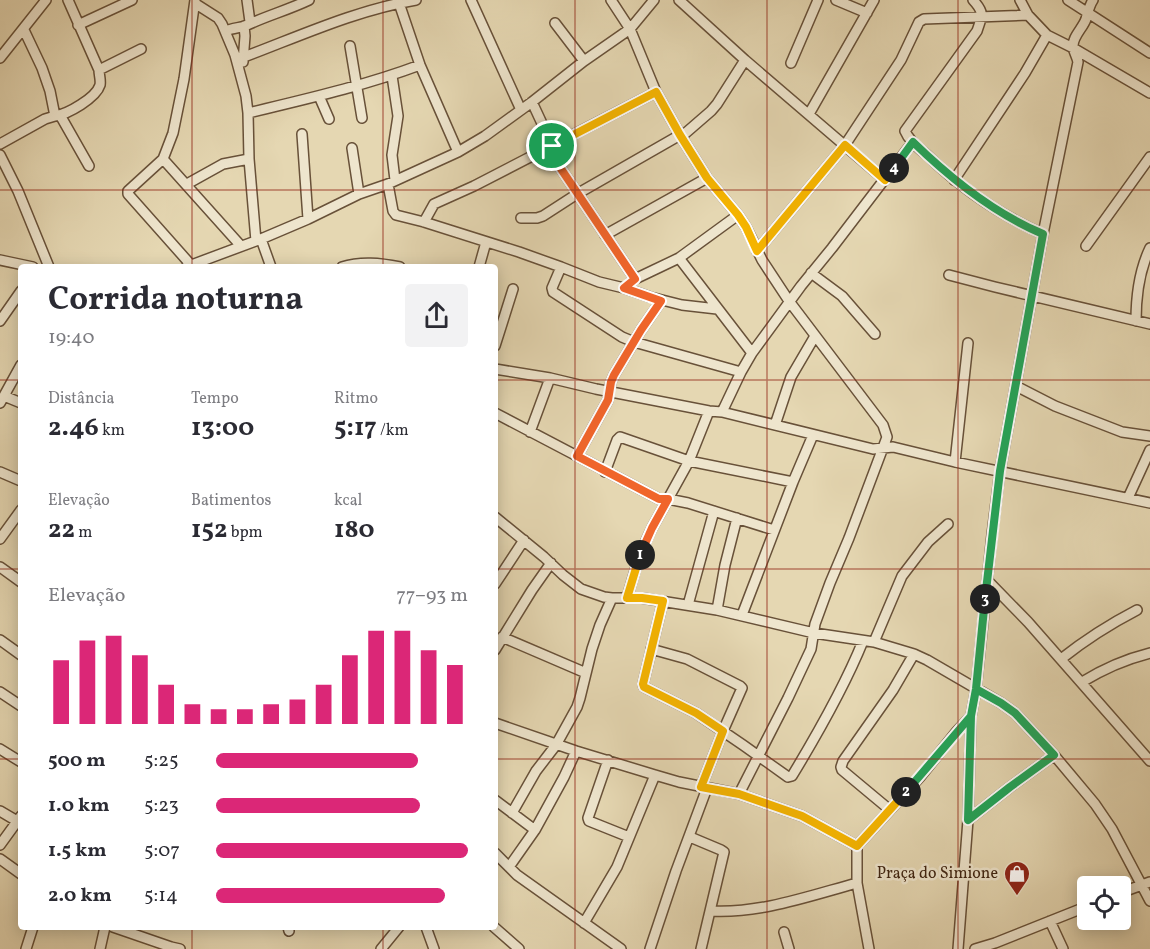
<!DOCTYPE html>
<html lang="pt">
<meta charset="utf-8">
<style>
body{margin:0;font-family:Vollkorn,serif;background:#f2f2f3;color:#2b2b33;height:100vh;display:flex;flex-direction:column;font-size:22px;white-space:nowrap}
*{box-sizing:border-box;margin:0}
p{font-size:20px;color:#7c7c81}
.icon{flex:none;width:33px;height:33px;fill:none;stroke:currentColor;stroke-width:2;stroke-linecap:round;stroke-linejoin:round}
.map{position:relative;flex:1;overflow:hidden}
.sheet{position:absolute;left:18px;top:264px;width:480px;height:666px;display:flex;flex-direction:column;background:#fff;border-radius:6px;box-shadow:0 3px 15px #0003}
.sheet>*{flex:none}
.fabs{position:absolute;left:1077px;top:876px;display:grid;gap:12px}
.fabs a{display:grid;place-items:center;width:54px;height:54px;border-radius:6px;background:#fff;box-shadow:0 3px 15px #0003;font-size:30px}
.pin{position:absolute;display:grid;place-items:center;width:51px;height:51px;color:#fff;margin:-26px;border:3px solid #fff;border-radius:50%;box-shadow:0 2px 6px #0007}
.km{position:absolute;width:30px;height:30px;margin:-15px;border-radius:50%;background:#222;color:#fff;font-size:16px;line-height:30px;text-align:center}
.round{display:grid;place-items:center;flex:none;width:63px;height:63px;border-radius:6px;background:#f2f2f3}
.headline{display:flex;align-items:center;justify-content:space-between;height:102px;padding:0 30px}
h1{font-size:33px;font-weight:700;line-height:45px}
.figures{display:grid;grid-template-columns:repeat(3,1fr);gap:9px;height:102px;padding:6px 30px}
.figures div{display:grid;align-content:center}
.figures b{font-size:26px;font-weight:700}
.figures small{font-size:16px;font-weight:400}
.figures p{font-size:16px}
.chart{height:168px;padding:12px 30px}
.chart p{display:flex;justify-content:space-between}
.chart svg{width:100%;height:108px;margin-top:6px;stroke:#db2777;stroke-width:6}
ul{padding:0 30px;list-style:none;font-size:20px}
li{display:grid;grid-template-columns:96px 72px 1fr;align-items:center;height:45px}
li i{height:15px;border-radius:8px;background:#db2777}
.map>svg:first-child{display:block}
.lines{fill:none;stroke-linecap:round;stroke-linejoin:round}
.minor-casing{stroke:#685139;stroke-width:12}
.minor{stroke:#eee5cd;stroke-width:9}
.split-1-casing{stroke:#fff;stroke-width:12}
.split-2-casing{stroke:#fff;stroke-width:12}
.split-3-casing{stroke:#fff;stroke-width:12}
.split-4-casing{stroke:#fff;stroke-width:12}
.split-5-casing{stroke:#fff;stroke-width:12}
.split-1{stroke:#f0652b;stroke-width:8}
.split-2{stroke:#f5b400;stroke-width:8}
.split-3{stroke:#22a559;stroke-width:8}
.split-4{stroke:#22a559;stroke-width:8}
.split-5{stroke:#f5b400;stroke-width:8}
.grid{fill:none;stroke:#8f2418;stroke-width:1.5;stroke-opacity:0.55}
.labels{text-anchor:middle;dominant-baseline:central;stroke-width:5;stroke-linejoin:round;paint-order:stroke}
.poi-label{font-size:16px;fill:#3f2411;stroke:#eee5cd;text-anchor:end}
</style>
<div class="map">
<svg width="1150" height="949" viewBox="0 0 1150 949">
<rect width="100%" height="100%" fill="#e5d7b2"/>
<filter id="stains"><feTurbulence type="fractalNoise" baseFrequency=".00333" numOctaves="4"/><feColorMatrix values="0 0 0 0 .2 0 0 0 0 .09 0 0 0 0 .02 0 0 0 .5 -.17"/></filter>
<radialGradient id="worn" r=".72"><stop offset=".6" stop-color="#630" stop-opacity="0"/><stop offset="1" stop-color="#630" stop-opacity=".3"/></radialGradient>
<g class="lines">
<defs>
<path id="minor" d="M 195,0 L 184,79 L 173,133 L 163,159 L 241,246
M 247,0 L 250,22
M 471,0 L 521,110
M 611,0 L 630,29 L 656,92 L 680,135 L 707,178 L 738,215 L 746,227 L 762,260 L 789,301 L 883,425 L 887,437 L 849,538 L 830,583 L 815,624 L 811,649 L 788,698 L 739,794
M 679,0 L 745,60 L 885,180
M 836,0 L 867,13
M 973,0 C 985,13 982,16 977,31 L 905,131 C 909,141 919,148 927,155 C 960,187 1000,215 1043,234
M 1020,0 L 1028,15 L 1047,35 L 1073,48 L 1150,93
M 1068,0 L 1150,53
M 399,3 L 420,65 L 458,152
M 196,4 L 218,18 L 222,24 L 235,55 L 246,96 L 248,113 L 249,159 L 256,241
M 555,23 L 584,61
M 78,25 L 132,0
M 226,31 C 232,28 239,28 245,26 C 266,16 288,10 309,0
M 350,46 L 362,118
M 244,57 C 300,36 356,10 416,0
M 0,58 L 46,0
M 243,62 L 245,36 L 244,26
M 791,63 L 818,0
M 99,70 L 141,49
M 392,76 L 398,116 L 392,155 L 395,180
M 319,96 L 329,119
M 532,102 L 552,145
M 248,113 C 306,99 364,86 420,65
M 809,114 L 874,0
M 60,115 L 89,166
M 55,116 C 68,114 96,98 100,85 C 101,80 99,75 99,70 L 68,0
M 302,134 L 308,219
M 681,137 L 711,111 L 717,104 L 745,60
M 0,144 L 45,119 L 55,116 L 50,91 L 42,68 L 24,30
M 352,148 L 359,194
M 547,148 L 635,279
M 0,155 L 18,191 L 49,267
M 163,159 L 128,191 L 128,194 L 191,265
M 954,180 L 1025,73 L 1047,35
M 187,184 L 223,164 L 249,159
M 388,184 L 393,211 L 396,215 L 424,222 L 519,252 L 561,267 L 599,282 L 624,288 L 650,297 L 682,305 L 717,309
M 521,218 L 537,218 L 543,216 L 577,194 L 680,135
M 424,222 L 434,204 L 474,186 L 656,92
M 605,235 L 707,178
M 261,239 L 271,267
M 1086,246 L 1150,157
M 757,251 L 845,145 L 901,60 L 919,22 L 924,19 L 1028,15
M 679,258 L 752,353
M 0,260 L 33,267
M 186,267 L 261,239 L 308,219 L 359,194 L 388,184 L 458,152 L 485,136 L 532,102 L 584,61 L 630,29 L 654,0
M 342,267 C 361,261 380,263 400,267
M 479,267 L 486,242
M 561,267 L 552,288 L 553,292 L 622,337 L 634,342 L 741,372
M 811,273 L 842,296 L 875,334
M 949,275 L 995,287 L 1150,324
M 630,283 L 635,279 L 679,258 L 738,215
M 0,321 L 21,291
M 1136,321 C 1136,296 1139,271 1150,248
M 495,346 L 513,289
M 495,369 L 550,378 L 596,389 L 709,411 L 722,412 L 873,449 L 893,447 L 955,462 L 1150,503
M 1016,386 L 1055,406 L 1122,432 L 1150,436
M 4,396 L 21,403
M 0,403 L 21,365
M 722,412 L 741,372 L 752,353 L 801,286 L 832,248 L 913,142
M 495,413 L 659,499 L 668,499 L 688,503 L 774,530
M 775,425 L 791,377 L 815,336
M 530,432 L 550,378
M 577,456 L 608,400 L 611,382 L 614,375 L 641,330 L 661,301
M 955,462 L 968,343
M 0,472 L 21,481
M 605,472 L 617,440 L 620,437 L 689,461 L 793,482
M 1128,498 L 1150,450
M 495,517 L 544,557 L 563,575 L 581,589 L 604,597 L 612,598 L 642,598 L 717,610 L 814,633 L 874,642 L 914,654 L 927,660 L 1001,703 L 1015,713 L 1054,755 L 1095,804 L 1112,829 L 1150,901
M 0,539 L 21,510
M 0,567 L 21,582
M 987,580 L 1028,622 L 1150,761
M 495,584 L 524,540
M 627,598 L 640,554 L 652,528 L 689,461 L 709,411
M 663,601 L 643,684 L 644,687 L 696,713 L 743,745 L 788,777 L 792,776 C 818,733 844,688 863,641
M 688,605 L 714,511
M 717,610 L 725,565 L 737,518
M 742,615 L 793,482 L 813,435
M 502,637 L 586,673
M 0,640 L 21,655
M 874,642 L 902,576 L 928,542 L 948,524
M 651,649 L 687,659 L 740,686 L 742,688 L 723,731 L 701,787
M 495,650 L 532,590 L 551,563
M 1061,659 C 1085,640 1110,624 1137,610
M 1082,682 C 1103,669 1126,659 1150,653
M 0,692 L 21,706
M 495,723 L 576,751 L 655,775 L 679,782 L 739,794 L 802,816 L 857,846
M 0,749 L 21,762
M 608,760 L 588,818 L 589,821 L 629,837
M 495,800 L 535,830
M 890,810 L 842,770 L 841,767 L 843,761 L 893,690 L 914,654
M 0,811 L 17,821
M 512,813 L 536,771 L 556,745 L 577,707 L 580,698 L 592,649 L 600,625 L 612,598
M 968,820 L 1010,787 L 1054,755
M 690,837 L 721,850 L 724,852 L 701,949
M 0,845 L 21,816
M 495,853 L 517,875 L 621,949
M 0,859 L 21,874
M 509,867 L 535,830 L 564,777 L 576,751
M 1120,893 L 1150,882
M 710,911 C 759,914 809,896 857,883
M 1050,921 L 1063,949
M 584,923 L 617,867 L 655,775
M 113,927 L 171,947 L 180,949
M 288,927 L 289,931
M 426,927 L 434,949
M 494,927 L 519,949
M 784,932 L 789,949
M 26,949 L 33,927
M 100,949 L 105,927
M 381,949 L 399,927
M 650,949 L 676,871 L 707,788
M 869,949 L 857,883 L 857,846 L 920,777 L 957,731 L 971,716
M 958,949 L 968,820 L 971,716 L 976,689 L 992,535 L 1000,471 L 1043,234 L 1078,62 C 1077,57 1074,52 1073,47 C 1072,37 1083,28 1086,19 C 1088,12 1089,6 1093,0
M 975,949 L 995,943 L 1088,906"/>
</defs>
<use href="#minor" class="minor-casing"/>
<use href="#minor" class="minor"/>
</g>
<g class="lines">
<defs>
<path id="split-1" d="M 552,146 L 547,148 L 635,279 L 624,288 L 661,301 L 641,330 L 614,375 L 611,382 L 608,400 L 577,456 L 659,499 L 668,499 L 652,528 L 640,555"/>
<path id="split-2" d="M 640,555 L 627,598 L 642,598 L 663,601 L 643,684 L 644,687 L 696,713 L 723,731 L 701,787 L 739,794 L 802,816 L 857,846 L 906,792"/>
<path id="split-3" d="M 906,792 L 971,716 L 976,689 L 1001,703 L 1015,713 L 1054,755 L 1010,787 L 968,820 L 971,716 L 976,689 L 985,599"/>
<path id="split-4" d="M 894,168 L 913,142 C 951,179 993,213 1043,234 L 1000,471 L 985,599"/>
<path id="split-5" d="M 552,146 L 656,92 L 680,135 L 707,178 L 738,215 L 746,227 L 757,251 L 845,145 L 885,180 L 894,168"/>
</defs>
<use href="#split-1" class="split-1-casing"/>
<use href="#split-2" class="split-2-casing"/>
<use href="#split-3" class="split-3-casing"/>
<use href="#split-4" class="split-4-casing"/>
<use href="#split-5" class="split-5-casing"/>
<use href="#split-1" class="split-1"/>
<use href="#split-2" class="split-2"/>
<use href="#split-3" class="split-3"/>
<use href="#split-4" class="split-4"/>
<use href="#split-5" class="split-5"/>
</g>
<path class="grid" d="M 192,0 L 192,267M 383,0 L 383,267M 575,0 L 575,949M 767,0 L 767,949M 958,0 L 958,949M 0,190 L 1150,190M 0,380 L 21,380M 495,380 L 1150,380M 0,569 L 21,569M 495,569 L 1150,569M 0,759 L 21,759M 495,759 L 1150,759M 192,927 L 192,949M 383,927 L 383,949"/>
<defs>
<symbol id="shop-pin" viewBox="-11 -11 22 30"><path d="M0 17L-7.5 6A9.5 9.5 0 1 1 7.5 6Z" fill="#8f2418" stroke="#eee5cd"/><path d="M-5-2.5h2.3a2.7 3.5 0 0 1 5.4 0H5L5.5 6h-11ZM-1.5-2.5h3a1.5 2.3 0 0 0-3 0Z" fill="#fff"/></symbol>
</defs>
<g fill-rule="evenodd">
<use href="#shop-pin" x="1002" y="859" width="30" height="40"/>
</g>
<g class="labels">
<g class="poi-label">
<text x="998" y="874">Praça do Simione</text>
</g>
</g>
<rect width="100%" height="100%" filter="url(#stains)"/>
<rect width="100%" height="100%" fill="url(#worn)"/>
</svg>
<div class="fabs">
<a><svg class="icon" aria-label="locate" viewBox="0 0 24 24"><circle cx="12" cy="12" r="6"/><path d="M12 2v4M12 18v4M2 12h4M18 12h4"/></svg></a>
</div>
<div class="pin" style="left:552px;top:146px;background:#1e9e55"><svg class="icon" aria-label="arrive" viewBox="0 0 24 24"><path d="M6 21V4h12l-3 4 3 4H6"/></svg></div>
<b class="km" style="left:640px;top:555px">1</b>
<b class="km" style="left:906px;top:792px">2</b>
<b class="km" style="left:985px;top:599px">3</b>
<b class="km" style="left:894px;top:168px">4</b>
<section class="sheet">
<div class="headline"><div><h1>Corrida noturna</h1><p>19:40</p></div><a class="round"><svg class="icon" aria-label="share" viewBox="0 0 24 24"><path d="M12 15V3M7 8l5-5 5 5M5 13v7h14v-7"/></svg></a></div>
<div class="figures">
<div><p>Distância</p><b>2.46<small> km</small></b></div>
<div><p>Tempo</p><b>13:00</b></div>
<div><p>Ritmo</p><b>5:17<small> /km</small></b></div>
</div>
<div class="figures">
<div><p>Elevação</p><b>22<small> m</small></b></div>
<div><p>Batimentos</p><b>152<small> bpm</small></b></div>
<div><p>kcal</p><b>180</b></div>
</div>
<div class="chart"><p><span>Elevação</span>77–93 m</p>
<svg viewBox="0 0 160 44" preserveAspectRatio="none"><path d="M5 44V18M15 44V10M25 44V8M35 44V16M45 44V28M55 44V36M65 44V38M75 44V38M85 44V36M95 44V34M105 44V28M115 44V16M125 44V6M135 44V6M145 44V14M155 44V20"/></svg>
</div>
<ul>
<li><b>500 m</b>5:25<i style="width:80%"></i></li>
<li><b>1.0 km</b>5:23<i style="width:81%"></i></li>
<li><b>1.5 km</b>5:07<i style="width:100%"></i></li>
<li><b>2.0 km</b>5:14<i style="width:91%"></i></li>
</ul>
</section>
</div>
